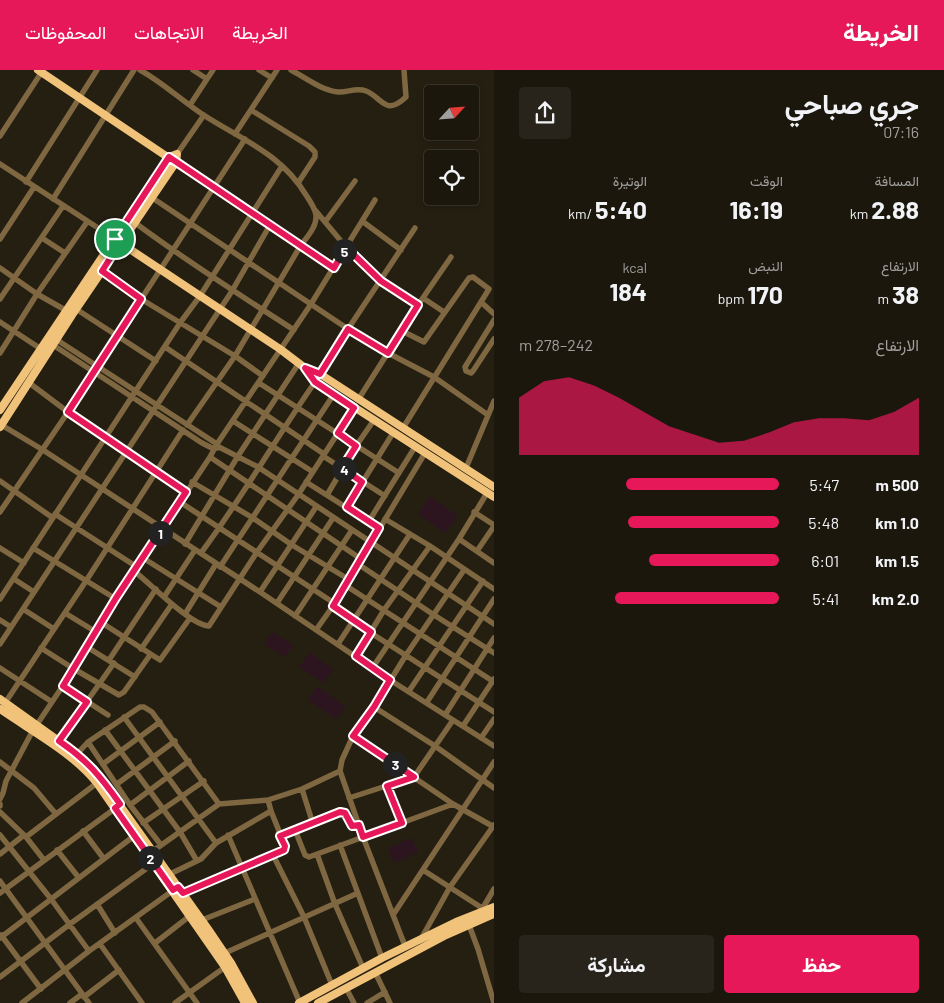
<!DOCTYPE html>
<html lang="ar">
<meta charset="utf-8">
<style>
body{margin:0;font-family:Barlow,Vazirmatn,sans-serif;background:#28241b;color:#f1f3f6;direction:rtl;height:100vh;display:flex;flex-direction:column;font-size:19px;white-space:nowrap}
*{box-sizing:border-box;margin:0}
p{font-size:16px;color:#a09f9d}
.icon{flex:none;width:28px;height:28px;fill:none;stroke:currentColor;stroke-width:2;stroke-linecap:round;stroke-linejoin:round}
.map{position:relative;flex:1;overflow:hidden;direction:ltr}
.details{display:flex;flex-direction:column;background:#1b170d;width:450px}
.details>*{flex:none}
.needle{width:32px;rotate:64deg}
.controls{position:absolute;left:424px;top:15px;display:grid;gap:10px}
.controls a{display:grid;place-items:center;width:55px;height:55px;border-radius:5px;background:#1b170d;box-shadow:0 2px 8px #0003,0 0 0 1px #39362e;font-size:25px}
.pin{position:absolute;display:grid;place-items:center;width:42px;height:42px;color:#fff;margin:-21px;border:2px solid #fff;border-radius:50%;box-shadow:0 1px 5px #0007}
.km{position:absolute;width:25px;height:25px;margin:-12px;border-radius:50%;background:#222;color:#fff;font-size:14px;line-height:25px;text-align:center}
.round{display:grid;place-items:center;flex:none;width:52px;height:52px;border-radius:5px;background:#28241b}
.head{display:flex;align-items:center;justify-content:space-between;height:85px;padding:0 25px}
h1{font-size:28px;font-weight:700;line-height:38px}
.stats{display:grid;grid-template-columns:repeat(3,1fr);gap:8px;height:85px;padding:5px 25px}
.stats div{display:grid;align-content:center}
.stats b{font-size:25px;font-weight:700}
.stats small{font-size:14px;font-weight:400}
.stats p{font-size:14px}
.chart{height:140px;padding:10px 25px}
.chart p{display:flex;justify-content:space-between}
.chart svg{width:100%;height:90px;margin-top:5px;fill:#e71859;opacity:.7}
.cta{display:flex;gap:10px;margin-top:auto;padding:10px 25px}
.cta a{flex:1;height:58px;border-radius:5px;background:#e71859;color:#fff;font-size:20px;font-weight:700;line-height:58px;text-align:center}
.cta a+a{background:#28241b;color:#f1f3f6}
ul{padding:0 25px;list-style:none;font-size:16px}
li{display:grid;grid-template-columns:80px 60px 1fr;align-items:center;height:38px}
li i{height:12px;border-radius:6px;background:#e71859}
header{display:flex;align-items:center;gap:30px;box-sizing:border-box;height:70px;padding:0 25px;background:#e71859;color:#fff}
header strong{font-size:24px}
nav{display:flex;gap:28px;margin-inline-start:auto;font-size:18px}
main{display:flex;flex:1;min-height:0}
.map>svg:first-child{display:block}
.pitch{fill:#2d1520}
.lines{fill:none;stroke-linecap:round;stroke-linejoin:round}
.street{stroke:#7e6741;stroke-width:5.5}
.secondary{stroke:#f1c279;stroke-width:8}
.route-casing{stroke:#fff;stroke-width:10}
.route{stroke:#e71859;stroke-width:6}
</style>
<header>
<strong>الخريطة</strong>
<nav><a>الخريطة</a><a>الاتجاهات</a><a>المحفوظات</a></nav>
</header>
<main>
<section class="details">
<div class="head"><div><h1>جري صباحي</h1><p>07:16</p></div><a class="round"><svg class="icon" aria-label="share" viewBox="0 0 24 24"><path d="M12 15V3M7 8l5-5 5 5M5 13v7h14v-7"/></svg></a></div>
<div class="stats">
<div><p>المسافة</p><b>2.88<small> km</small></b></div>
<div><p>الوقت</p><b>16:19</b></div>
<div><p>الوتيرة</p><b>5:40<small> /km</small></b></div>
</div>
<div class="stats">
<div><p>الارتفاع</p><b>38<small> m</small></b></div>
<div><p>النبض</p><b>170<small> bpm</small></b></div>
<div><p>kcal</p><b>184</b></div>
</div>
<div class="chart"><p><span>الارتفاع</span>242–278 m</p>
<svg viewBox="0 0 160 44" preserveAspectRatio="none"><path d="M0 44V16L10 8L20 6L30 10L40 16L50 23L60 30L70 34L80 38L90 37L100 33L110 28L120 26L130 26L140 27L150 23L160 16V44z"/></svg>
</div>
<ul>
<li><b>500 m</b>5:47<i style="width:59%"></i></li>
<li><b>1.0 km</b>5:48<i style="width:58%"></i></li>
<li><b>1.5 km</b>6:01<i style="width:50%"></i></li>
<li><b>2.0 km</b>5:41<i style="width:63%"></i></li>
</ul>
<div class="cta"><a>حفظ</a><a>مشاركة</a></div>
</section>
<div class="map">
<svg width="494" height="933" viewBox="0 0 494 933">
<rect width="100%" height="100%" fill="#241f11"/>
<path class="pitch" d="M 430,426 L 457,446 L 446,463 L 418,444 Z
M 272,562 L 293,575 L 285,587 L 264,574 Z
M 309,582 L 333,599 L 324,613 L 299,597 Z
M 317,616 L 345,636 L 336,649 L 308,630 Z
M 412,768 L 418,782 L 394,793 L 388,778 Z"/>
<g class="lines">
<path class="street" d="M 140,0 C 162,12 181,30 202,44 C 240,69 281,83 306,125 C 310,131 315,138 316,145 C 317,157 307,167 301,175 L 235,286 L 187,355
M 259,0 L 272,8
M 291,0 C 306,8 321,20 338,22 C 347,23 356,17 366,21 C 382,27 385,47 406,27 L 404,0
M 207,9 L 213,0
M 190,35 L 207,9 L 193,0
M 251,40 L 309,76 L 315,82 L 315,87 L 298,113
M 235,64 L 277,0
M 0,66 L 43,0
M 177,84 L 204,45
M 176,92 L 334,197
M 0,94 L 115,169
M 26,112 L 97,0
M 151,127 L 348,259 L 388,283 L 434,307 L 488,345
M 53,129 L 134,0
M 315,140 L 346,177 L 381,211 L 418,235
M 362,151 L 401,180
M 134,152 C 186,191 240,225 294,260
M 325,152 L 355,111
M 42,168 L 65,183
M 0,169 L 34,117
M 0,198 L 37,224 L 67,241
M 102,201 L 141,229 L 235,286 L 263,306
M 423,228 L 444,242
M 0,229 L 63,136
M 481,232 L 494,244
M 76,239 L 156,291
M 494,250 L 465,297 L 466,301 L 471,303 L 473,301 L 494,269
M 0,252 L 41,279
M 402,261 L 424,272 L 469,208 L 473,207 L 489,219 L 403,358
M 54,268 L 217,374 L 219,377 L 258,397 L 494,554
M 50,273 L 202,373 L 214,379 L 217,378
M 165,277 L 324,384
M 0,283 L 37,224 L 87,152
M 320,304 L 348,259 L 415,158
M 28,312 L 68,342 L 186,422
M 259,313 L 399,403
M 358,330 L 418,235 L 451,187
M 233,351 L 313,402
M 0,354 L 43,380 L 260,522 L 390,610 L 494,676
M 323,386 L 385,426
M 210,387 L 361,489
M 466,398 L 494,331
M 0,411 L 53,448
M 192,412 L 253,448 L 292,475 L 348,509
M 306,412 L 379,458
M 327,425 L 356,376 L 374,350
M 180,432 L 334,533
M 347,437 L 393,363
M 0,442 L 68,342 L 245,69
M 474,442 L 494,455
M 55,444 L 137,497
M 385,449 L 430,476 L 494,519
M 369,451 L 415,377
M 459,469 L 494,493
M 185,474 L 238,386 L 299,293
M 0,478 L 24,493
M 33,478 L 116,529
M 477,481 L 494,456
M 201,483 C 242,428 276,368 315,312
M 143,488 L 221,537
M 358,494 L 434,545 L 494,583
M 220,497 L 334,324
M 134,501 C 151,514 190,555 209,556 L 257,482 L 298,425 L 354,338
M 14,509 L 34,522
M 345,515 L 494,612
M 260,522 L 316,437
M 164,527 L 195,480
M 0,529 L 180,253 L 200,226 L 282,96
M 277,533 L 333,448
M 333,536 L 371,563 L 494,642
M 23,539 L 54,559
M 65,543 L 96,562
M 185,544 L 216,494
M 295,546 L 352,460
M 0,550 L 11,557
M 102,553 L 160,590 L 190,548
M 316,560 L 333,536 L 425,383
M 0,574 L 232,221 L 270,155
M 338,574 L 410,464
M 87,577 L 135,607
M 41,578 L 74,599 L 119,625 L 124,622 L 150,585
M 141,579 L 172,534
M 356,586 L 384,540 L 430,476
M 109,590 L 156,519
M 373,597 L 459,469 L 487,423
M 0,598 L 52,632
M 63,616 L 108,645
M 409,621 L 483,511
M 427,632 L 494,529
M 5,633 L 86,511 L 183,360
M 374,637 L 435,676 L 494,718
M 445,645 L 494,568
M 124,647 L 216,773
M 463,656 L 494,609
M 105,660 L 180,762 L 197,791
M 353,666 L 453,734 L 494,757
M 481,668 L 494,649
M 59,671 L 114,593
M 88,672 L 130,735 L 161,775
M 77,684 L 88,672 L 140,637 L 144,637 L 152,642 L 219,734 L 153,781
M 0,692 L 34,718 L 56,744
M 103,694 L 160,652
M 117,714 L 175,671
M 387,716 L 402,753
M 302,719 L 313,754
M 349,728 L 414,707 L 453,650
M 0,729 L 3,723 L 6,711 L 32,662 L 74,599 L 143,488 L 210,387 L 217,374 L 311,234 L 375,130
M 0,734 L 0,736
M 219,734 L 268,730 L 302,719 L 340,701
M 130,735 L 189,691
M 0,742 L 26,767 L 44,790
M 143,753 L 204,711
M 295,760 L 305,785 L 309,787 L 453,734
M 83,761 L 104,789
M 0,765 L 51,829 L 89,881
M 228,765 L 300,933
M 281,765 L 343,742 L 345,743 L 352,756 L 359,755
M 26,767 L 97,713
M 340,775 L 382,888
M 57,780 L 79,808
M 0,784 L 24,765
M 317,784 L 335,834 L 363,898
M 273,785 L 304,847 L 332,915
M 423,800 L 482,838
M 170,804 L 201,789 L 216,773 L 271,741
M 0,811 L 89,933
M 0,823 L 117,737
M 183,823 L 284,780 L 285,776 L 271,741 L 268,730
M 97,834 L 115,863
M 481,841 L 494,819
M 393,845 L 494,692
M 136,848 L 197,933
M 202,850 L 255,829
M 469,855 L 478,879 L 494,933
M 1,865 L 41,919
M 0,868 L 134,766
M 421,869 L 450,817 L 494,755
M 155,873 L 191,845
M 100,874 L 142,933
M 405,876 L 363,767 L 340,701 L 342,690 L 353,666 L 374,637 L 406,585 L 464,500
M 225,883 L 358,823
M 375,902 L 390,933
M 0,907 L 70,854 L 154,793
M 346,918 L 354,933
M 84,927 L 119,900
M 22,933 L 89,881 L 175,819
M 70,933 L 82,924
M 175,933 L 228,895
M 367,933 L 385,922"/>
<path class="secondary" d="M 38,0 L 172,90
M 116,170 L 280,279 L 305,298 L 315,312 L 494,427
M 305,298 L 320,304 L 494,417
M 0,340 L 169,87 L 177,84 L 176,92 L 72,245 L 0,357
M 0,629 L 77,684 L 94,699 L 208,859 L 231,893 L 253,933
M 0,639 C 33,662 72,682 97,713 L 225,897 L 245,933
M 299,933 L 382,888 L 456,852 L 494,837
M 318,933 L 446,865 L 494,844"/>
</g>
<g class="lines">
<defs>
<path id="route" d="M 169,87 L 334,198 L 346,177 L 381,211 L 418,235 L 388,283 L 348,259 L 320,304 L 305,298 L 315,312 L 354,338 L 338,363 L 356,376 L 342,398 L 362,412 L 347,437 L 379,458 L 333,536 L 371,562 L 356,586 L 390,610 L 374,637 L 353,666 L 414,707 L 387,716 L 402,753 L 363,767 L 359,755 L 352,756 L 345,743 L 340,742 L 280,766 L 285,776 L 284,780 L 183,823 L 178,817 L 173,820 L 115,738 L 120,734 C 101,707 87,690 59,671 L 87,632 L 63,616 L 116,528 L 186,422 L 68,342 L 141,229 L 102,201 L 120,173 L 115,169 Z"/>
</defs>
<use href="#route" class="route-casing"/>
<use href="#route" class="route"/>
</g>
</svg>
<div class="controls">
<a><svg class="needle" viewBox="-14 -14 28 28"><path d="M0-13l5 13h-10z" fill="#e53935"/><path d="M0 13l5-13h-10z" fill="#a09f9d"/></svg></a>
<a><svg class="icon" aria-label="locate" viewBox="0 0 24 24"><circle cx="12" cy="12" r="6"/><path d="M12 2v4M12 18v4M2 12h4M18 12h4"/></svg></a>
</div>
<div class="pin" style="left:115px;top:169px;background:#1e9e55"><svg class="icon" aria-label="arrive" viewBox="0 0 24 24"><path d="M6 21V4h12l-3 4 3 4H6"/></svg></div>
<b class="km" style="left:160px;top:463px">1</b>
<b class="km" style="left:150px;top:788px">2</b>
<b class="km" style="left:395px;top:694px">3</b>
<b class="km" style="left:344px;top:399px">4</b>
<b class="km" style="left:344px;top:181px">5</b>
</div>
</main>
